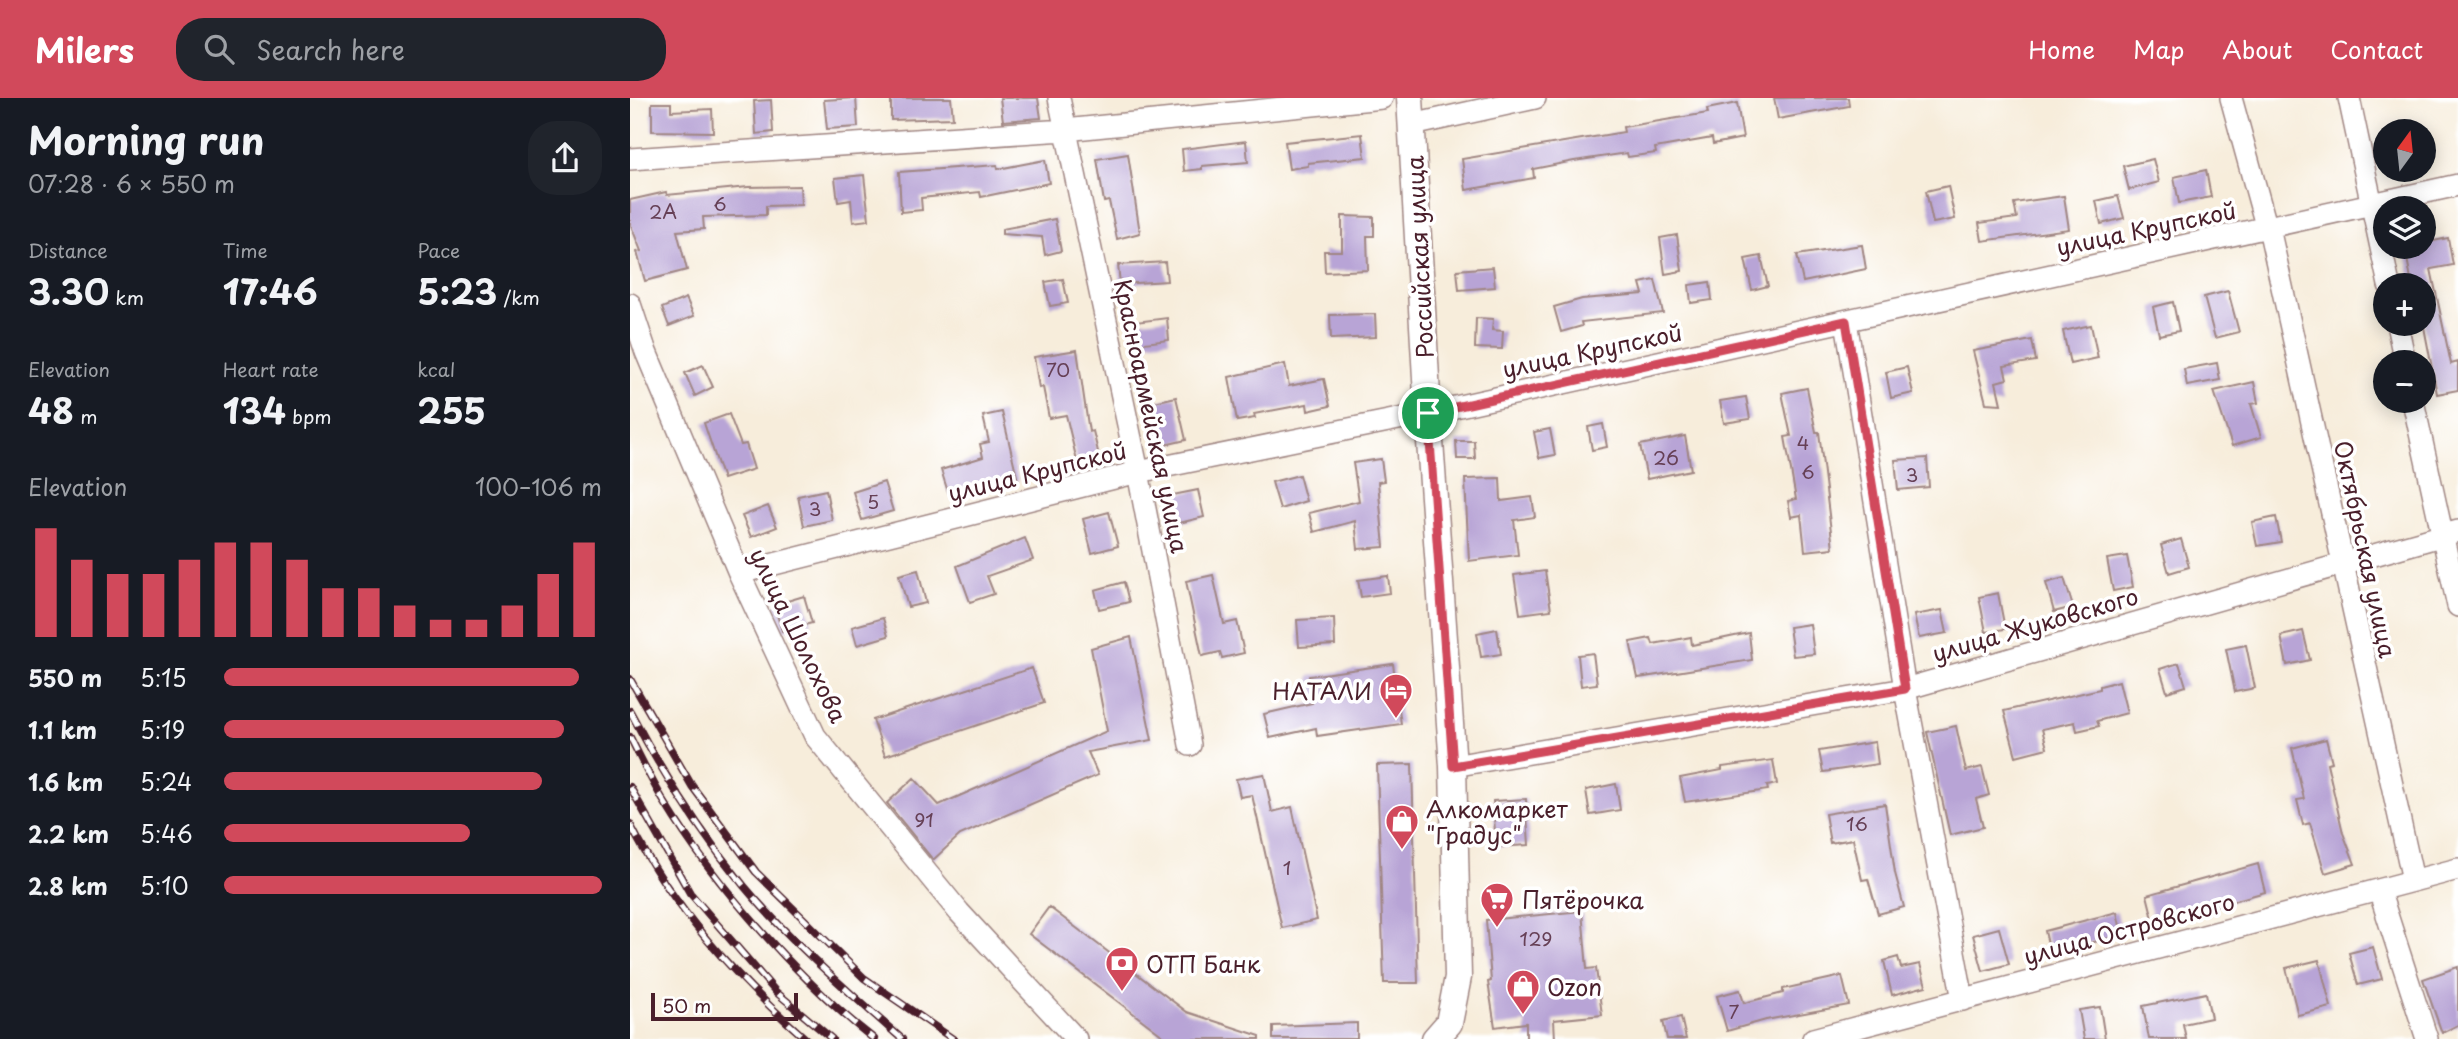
<!DOCTYPE html>
<meta charset="utf-8">
<style>
body{margin:0;font-family:"Playpen Sans",sans-serif;background:#20242c;color:#f1f3f6;height:100vh;display:flex;flex-direction:column;font-size:26px;white-space:nowrap}
*{box-sizing:border-box;margin:0}
p{font-size:23px;color:#9ea1a6}
.icon{flex:none;width:38px;height:38px;fill:none;stroke:currentColor;stroke-width:2;stroke-linecap:round;stroke-linejoin:round}
.map{position:relative;flex:1;overflow:hidden}
.drawer{display:flex;flex-direction:column;background:#171b24;width:630px}
.drawer>*{flex:none}
.needle{width:46px;rotate:15deg}
.controls{position:absolute;left:1743px;top:21px;display:grid;gap:14px}
.controls a{display:grid;place-items:center;width:63px;height:63px;border-radius:50%;background:#171b24;box-shadow:0 4px 18px #0003;font-size:35px}
.scale{position:absolute;left:21px;bottom:18px;width:147px;box-sizing:border-box;padding-left:7px;border:4px solid #4a1f2b;border-top:0;font-size:19px;line-height:24px;white-space:nowrap;color:#4a1f2b;-webkit-text-stroke:5px #fff;paint-order:stroke}
.pin{position:absolute;display:grid;place-items:center;width:60px;height:60px;color:#fff;margin:-30px;border:4px solid #fff;border-radius:50%;box-shadow:0 2px 7px #0007}
.round{display:grid;place-items:center;flex:none;width:74px;height:74px;border-radius:28px;background:#20242c}
.overview{display:flex;align-items:center;justify-content:space-between;height:119px;padding:0 28px}
h1{font-size:38px;font-weight:700;line-height:52px}
.metrics{display:grid;grid-template-columns:repeat(3,1fr);gap:10px;height:119px;padding:7px 28px}
.metrics div{display:grid;align-content:center}
.metrics b{font-size:35px;font-weight:700}
.metrics small{font-size:19px;font-weight:400}
.metrics p{font-size:19px}
.chart{height:196px;padding:14px 28px}
.chart p{display:flex;justify-content:space-between}
.chart svg{width:100%;height:126px;margin-top:7px;stroke:#d1495b;stroke-width:6}
ul{padding:0 28px;list-style:none;font-size:23px}
li{display:grid;grid-template-columns:112px 84px 1fr;align-items:center;height:52px}
li i{height:18px;border-radius:9px;background:#d1495b}
header{display:flex;align-items:center;gap:42px;box-sizing:border-box;height:98px;padding:0 35px;background:#d1495b;color:#fff}
header strong{font-size:33px}
nav{display:flex;gap:38px;margin-inline-start:auto;font-size:24px}
.search{width:490px;height:63px;background:#20242c;display:flex;align-items:center;gap:18px;box-sizing:border-box;padding:0 24px;border-radius:28px;color:#9ea1a6;font-size:26px}
main{display:flex;flex:1;min-height:0}
.map>svg:first-child{display:block}
.building{fill:#b8a4d6}
.lines{fill:none;stroke-linecap:round;stroke-linejoin:round}
.minor-casing{stroke:#a08683;stroke-width:24}
.major-casing{stroke:#a08683;stroke-width:29}
.minor{stroke:#fff;stroke-width:21}
.major{stroke:#fff;stroke-width:26}
.rail-casing{stroke:#4a1f2b;stroke-width:8}
.rail{stroke:#fff;stroke-width:5;stroke-dasharray:16;stroke-linecap:butt}
.route-casing{stroke:#fff;stroke-width:14}
.route{stroke:#d1495b;stroke-width:9}
.labels{text-anchor:middle;dominant-baseline:central;stroke-width:7;stroke-linejoin:round;paint-order:stroke}
.number-label{font-size:19px;fill:#664056}
.street-label{font-size:23px;fill:#4a1f2b;stroke:#fff}
.poi-label{font-size:23px;fill:#4a1f2b;stroke:#fff;text-anchor:start}
</style>
<header>
<strong>Milers</strong>
<div class="search"><svg class="icon" aria-label="search" viewBox="0 0 24 24"><circle cx="10" cy="10" r="6"/><path d="M15 15l6 6"/></svg>Search here</div>
<nav><a>Home</a><a>Map</a><a>About</a><a>Contact</a></nav>
</header>
<main>
<section class="drawer">
<div class="overview"><div><h1>Morning run</h1><p>07:28 · 6 × 550 m</p></div><a class="round"><svg class="icon" aria-label="share" viewBox="0 0 24 24"><path d="M12 15V3M7 8l5-5 5 5M5 13v7h14v-7"/></svg></a></div>
<div class="metrics">
<div><p>Distance</p><b>3.30<small> km</small></b></div>
<div><p>Time</p><b>17:46</b></div>
<div><p>Pace</p><b>5:23<small> /km</small></b></div>
</div>
<div class="metrics">
<div><p>Elevation</p><b>48<small> m</small></b></div>
<div><p>Heart rate</p><b>134<small> bpm</small></b></div>
<div><p>kcal</p><b>255</b></div>
</div>
<div class="chart"><p><span>Elevation</span>100–106 m</p>
<svg viewBox="0 0 160 44" preserveAspectRatio="none"><path d="M5 44V6M15 44V17M25 44V22M35 44V22M45 44V17M55 44V11M65 44V11M75 44V17M85 44V27M95 44V27M105 44V33M115 44V38M125 44V38M135 44V33M145 44V22M155 44V11"/></svg>
</div>
<ul>
<li><b>550 m</b>5:15<i style="width:94%"></i></li>
<li><b>1.1 km</b>5:19<i style="width:90%"></i></li>
<li><b>1.6 km</b>5:24<i style="width:84%"></i></li>
<li><b>2.2 km</b>5:46<i style="width:65%"></i></li>
<li><b>2.8 km</b>5:10<i style="width:100%"></i></li>
</ul>
</section>
<div class="map">
<svg width="1828" height="941" viewBox="0 0 1828 941">
<rect width="100%" height="100%" fill="#fff"/>
<filter id="ink" filterUnits="userSpaceOnUse"><feTurbulence type="fractalNoise" baseFrequency=".0143" numOctaves="2"/><feDisplacementMap in="SourceGraphic" scale="14" xChannelSelector="R" yChannelSelector="G"/><feConvolveMatrix kernelMatrix="1 2 1 2 8 2 1 2 1" color-interpolation-filters="sRGB"/></filter>
<filter id="wash" filterUnits="userSpaceOnUse"><feTurbulence type="fractalNoise" baseFrequency=".00686" numOctaves="4" result="noise"/><feDisplacementMap in="SourceGraphic" scale="28" xChannelSelector="R" yChannelSelector="G"/><feGaussianBlur stdDeviation="1.57" result="paint"/><feColorMatrix in="noise" values="0 0 0 0 0 0 0 0 0 0 0 0 0 0 0 0 0 1.4 0 .05"/><feComposite in="paint" operator="in"/></filter>
<g filter="url(#wash)">
<rect width="100%" height="100%" fill="#f7eddb"/>
<g id="blocks">
<path class="building" d="M 226,0 L 228,29 L 197,31 L 194,2 Z
M 261,0 L 321,0 L 323,20 L 261,22 Z
M 370,0 L 408,0 L 411,20 L 373,23 Z
M 1144,0 L 1218,0 L 1219,8 L 1148,21 Z
M 141,2 L 143,34 L 126,36 L 124,3 Z
M 22,5 L 41,5 L 41,13 L 82,11 L 83,34 L 22,33 Z
M 1107,5 L 1113,40 L 1083,46 L 1082,40 L 1025,50 L 1026,55 L 998,59 L 997,55 L 944,63 L 903,71 L 904,80 L 836,92 L 832,61 L 994,34 L 993,29 L 1078,15 L 1077,11 Z
M 732,36 L 735,59 L 678,65 L 678,68 L 659,71 L 655,44 Z
M 616,43 L 618,64 L 572,68 L 572,71 L 554,73 L 552,51 Z
M 498,56 L 510,135 L 487,141 L 479,103 L 474,104 L 467,61 Z
M 1523,61 L 1529,84 L 1499,92 L 1493,68 Z
M 415,62 L 419,85 L 351,99 L 350,94 L 291,100 L 292,112 L 271,114 L 269,74 L 367,67 L 368,71 Z
M 1576,72 L 1581,99 L 1549,105 L 1544,79 Z
M 234,77 L 239,122 L 223,124 L 221,102 L 208,104 L 205,80 Z
M 170,88 L 171,107 L 136,108 L 136,117 L 73,119 L 74,131 L 47,133 L 57,172 L 15,183 L 7,154 L 11,153 L 0,125 L 0,102 L 36,94 L 37,97 L 118,89 Z
M 1318,88 L 1325,121 L 1303,125 L 1296,93 Z
M 1434,98 L 1439,131 L 1352,143 L 1349,125 L 1387,120 L 1384,105 Z
M 1488,98 L 1494,120 L 1471,126 L 1466,103 Z
M 712,118 L 744,119 L 744,138 L 737,138 L 738,172 L 695,174 L 694,153 L 712,153 Z
M 425,121 L 431,153 L 415,157 L 412,139 L 372,136 L 372,131 Z
M 1047,137 L 1052,173 L 1035,176 L 1030,140 Z
M 1818,140 L 1823,167 L 1801,171 L 1821,266 L 1828,264 L 1828,292 L 1807,296 L 1794,229 L 1794,187 L 1782,187 L 1775,149 L 1794,149 L 1794,145 Z
M 1232,147 L 1236,171 L 1173,184 L 1167,157 Z
M 1131,158 L 1138,188 L 1122,192 L 1115,161 Z
M 535,164 L 537,183 L 490,186 L 488,167 Z
M 863,169 L 865,189 L 829,192 L 827,172 Z
M 433,181 L 438,205 L 420,208 L 415,184 Z
M 1025,182 L 1033,215 L 951,224 L 952,228 L 931,234 L 924,209 L 952,201 L 1013,196 L 1010,185 Z
M 1080,184 L 1082,202 L 1061,205 L 1059,187 Z
M 1598,193 L 1609,234 L 1585,240 L 1574,199 Z
M 56,200 L 64,218 L 39,228 L 32,210 Z
M 1543,204 L 1549,233 L 1529,237 L 1523,209 Z
M 745,216 L 746,239 L 701,241 L 700,217 Z
M 537,220 L 539,242 L 507,246 L 505,224 Z
M 846,220 L 863,221 L 862,232 L 873,233 L 872,251 L 845,250 Z
M 1461,227 L 1468,260 L 1440,266 L 1433,233 Z
M 1402,242 L 1406,263 L 1374,268 L 1377,281 L 1366,284 L 1371,306 L 1356,305 L 1343,253 Z
M 447,252 L 459,334 L 463,333 L 469,358 L 447,363 L 436,317 L 419,320 L 413,289 L 409,290 L 404,259 Z
M 1587,265 L 1590,282 L 1557,288 L 1554,271 Z
M 655,266 L 659,288 L 694,281 L 700,308 L 678,313 L 677,306 L 624,316 L 625,320 L 607,323 L 599,279 Z
M 73,267 L 83,289 L 65,298 L 55,275 Z
M 1277,269 L 1283,295 L 1261,300 L 1256,274 Z
M 1624,284 L 1628,305 L 1621,306 L 1631,339 L 1602,348 L 1584,293 Z
M 1177,290 L 1186,334 L 1189,334 L 1203,450 L 1175,453 L 1171,417 L 1161,419 L 1158,403 L 1166,401 L 1155,339 L 1161,338 L 1152,295 Z
M 546,299 L 556,342 L 530,348 L 520,305 Z
M 1116,299 L 1120,321 L 1094,325 L 1090,303 Z
M 372,314 L 388,383 L 360,390 L 358,382 L 318,394 L 311,372 L 353,359 L 350,346 L 359,344 L 353,318 Z
M 99,316 L 111,347 L 116,346 L 124,371 L 93,381 L 74,325 Z
M 973,326 L 977,349 L 962,352 L 958,329 Z
M 920,331 L 925,357 L 909,360 L 904,334 Z
M 1055,338 L 1061,372 L 1017,381 L 1010,347 Z
M 826,343 L 844,343 L 845,361 L 827,361 Z
M 1297,360 L 1299,389 L 1268,392 L 1265,362 Z
M 751,361 L 754,383 L 748,384 L 754,449 L 728,451 L 725,423 L 684,434 L 679,415 L 729,403 L 723,365 Z
M 669,377 L 676,403 L 650,411 L 642,384 Z
M 870,380 L 871,403 L 902,399 L 905,419 L 884,422 L 888,457 L 839,463 L 835,381 Z
M 254,384 L 263,413 L 232,422 L 223,394 Z
M 196,392 L 202,422 L 174,428 L 168,398 Z
M 568,392 L 574,419 L 545,426 L 538,398 Z
M 138,408 L 147,429 L 121,439 L 112,418 Z
M 479,414 L 488,448 L 462,455 L 453,421 Z
M 1646,419 L 1651,444 L 1627,448 L 1622,424 Z
M 395,440 L 403,462 L 357,478 L 364,496 L 340,504 L 327,468 Z
M 1551,441 L 1559,469 L 1539,475 L 1531,447 Z
M 1497,458 L 1503,489 L 1483,493 L 1477,461 Z
M 288,472 L 296,505 L 278,509 L 269,477 Z
M 915,473 L 921,512 L 890,516 L 884,477 Z
M 583,477 L 594,526 L 607,523 L 614,555 L 592,560 L 590,554 L 572,558 L 556,483 Z
M 758,478 L 760,495 L 731,499 L 728,482 Z
M 1434,480 L 1443,509 L 1424,514 L 1416,485 Z
M 494,484 L 499,504 L 469,511 L 465,492 Z
M 1368,495 L 1375,531 L 1356,534 L 1349,499 Z
M 174,498 L 182,525 L 152,533 L 144,507 Z
M 1312,512 L 1317,535 L 1289,540 L 1284,517 Z
M 253,520 L 258,538 L 227,547 L 222,529 Z
M 704,520 L 705,547 L 669,549 L 667,522 Z
M 1180,526 L 1184,556 L 1163,558 L 1159,529 Z
M 867,531 L 871,556 L 851,559 L 847,535 Z
M 1673,533 L 1680,562 L 1657,567 L 1651,538 Z
M 1119,535 L 1122,562 L 1008,580 L 1000,544 L 1021,540 L 1023,546 L 1061,539 L 1062,547 Z
M 501,539 L 522,642 L 458,654 L 468,677 L 330,737 L 303,762 L 257,705 L 284,680 L 309,707 L 477,633 L 461,550 Z
M 1616,547 L 1625,590 L 1605,594 L 1596,551 Z
M 963,555 L 967,586 L 951,588 L 948,557 Z
M 1549,565 L 1556,588 L 1537,594 L 1530,571 Z
M 763,566 L 771,626 L 687,638 L 686,630 L 640,640 L 634,616 L 682,605 L 679,578 Z
M 402,570 L 414,605 L 255,658 L 243,622 Z
M 1489,583 L 1497,615 L 1467,623 L 1469,628 L 1447,633 L 1445,624 L 1412,631 L 1417,650 L 1386,658 L 1374,613 L 1470,591 L 1470,588 Z
M 1326,628 L 1336,673 L 1352,669 L 1359,697 L 1346,701 L 1353,729 L 1320,737 L 1297,634 Z
M 1696,641 L 1702,664 L 1697,665 L 1713,735 L 1725,766 L 1695,775 L 1680,725 L 1673,727 L 1667,702 L 1674,701 L 1662,650 Z
M 1245,644 L 1248,666 L 1193,674 L 1189,653 Z
M 1143,662 L 1147,686 L 1137,688 L 1138,692 L 1055,704 L 1050,680 L 1092,672 L 1092,669 Z
M 782,666 L 788,885 L 754,885 L 747,667 Z
M 634,676 L 642,714 L 662,709 L 687,822 L 652,830 L 622,697 L 610,699 L 606,681 Z
M 986,686 L 990,712 L 960,717 L 956,692 Z
M 896,701 L 899,747 L 866,749 L 863,703 Z
M 1255,706 L 1265,775 L 1274,809 L 1248,816 L 1238,781 L 1232,782 L 1223,741 L 1200,745 L 1195,716 Z
M 1628,766 L 1635,794 L 1524,825 L 1517,797 Z
M 419,809 L 557,914 L 630,938 L 630,941 L 537,941 L 399,836 Z
M 952,813 L 957,871 L 966,870 L 972,917 L 924,922 L 925,941 L 896,941 L 896,925 L 865,929 L 858,884 L 861,883 L 856,822 Z
M 1487,814 L 1492,837 L 1420,855 L 1415,833 Z
M 1369,830 L 1379,866 L 1353,873 L 1343,837 Z
M 1743,849 L 1752,881 L 1728,887 L 1719,855 Z
M 1268,859 L 1271,870 L 1290,866 L 1296,888 L 1262,897 L 1254,863 Z
M 1689,862 L 1701,909 L 1668,917 L 1656,870 Z
M 1828,869 L 1828,927 L 1812,935 L 1793,881 Z
M 1212,878 L 1219,907 L 1136,922 L 1097,933 L 1087,898 L 1110,892 L 1114,905 L 1153,895 L 1153,891 Z
M 1576,895 L 1581,920 L 1553,926 L 1556,941 L 1519,941 L 1513,908 Z
M 1470,909 L 1475,941 L 1454,941 L 1449,912 Z
M 1051,919 L 1056,941 L 1037,941 L 1033,923 Z
M 727,925 L 727,941 L 643,941 L 643,928 Z"/>
</g>
</g>
<g filter="url(#ink)">
<use href="#blocks" fill-opacity="0" stroke="#a08683" stroke-width="2"/>
<g class="lines">
<defs>
<path id="minor" d="M 429,0 L 508,374 L 560,647
M 1601,0 L 1637,131
M 1719,0 L 1759,187
M 782,27 L 905,0
M 0,61 L 435,32 L 752,0
M 1639,130 L 1783,782
M 0,206 L 16,254 L 109,475 L 185,638 L 329,814 L 446,941
M 1216,223 L 1275,591 L 1333,902
M 1767,226 L 1775,264
M 1783,303 L 1828,508
M 109,475 L 508,374 L 798,315 L 1828,87
M 823,668 L 1275,591 L 1828,433
M 1749,792 L 1797,941
M 1183,941 L 1828,771"/>
<path id="major" d="M 780,0 L 798,315 L 823,668 L 828,879 L 819,925 L 805,941"/>
</defs>
<use href="#minor" class="minor-casing"/>
<use href="#major" class="major-casing"/>
<use href="#minor" class="minor"/>
<use href="#major" class="major"/>
<defs>
<path id="rail" d="M 0,581 L 62,688 L 126,774 L 234,880 L 323,941
M 0,613 C 32,675 70,734 114,788 C 160,843 219,894 272,941
M 0,639 C 11,661 22,684 35,705 C 83,785 171,884 244,941
M 0,689 L 60,795 L 146,894 L 202,941
M 0,726 C 43,811 104,878 176,941"/>
</defs>
<use href="#rail" class="rail-casing"/>
<use href="#rail" class="rail"/>
</g>
</g>
<g class="lines" filter="url(#ink)">
<defs>
<path id="route" d="M 1216,223 L 1275,591 L 823,668 L 798,315 Z"/>
</defs>
<use href="#route" class="route-casing"/>
<use href="#route" class="route"/>
</g>
<defs>
<symbol id="hotel-pin" viewBox="-11 -11 22 30"><path d="M0 17L-7.5 6A9.5 9.5 0 1 1 7.5 6Z" fill="#d1495b" stroke="#fff"/><path d="M-6-4.5h1.5V1H6V5H4.5V3h-9V5H-6ZM-4 0a1.8 1.8 0 1 1 3.6 0ZM.5 0V-2.5h3Q6-2.5 6 0Z" fill="#fff"/></symbol>
<symbol id="shop-pin" viewBox="-11 -11 22 30"><path d="M0 17L-7.5 6A9.5 9.5 0 1 1 7.5 6Z" fill="#d1495b" stroke="#fff"/><path d="M-5-2.5h2.3a2.7 3.5 0 0 1 5.4 0H5L5.5 6h-11ZM-1.5-2.5h3a1.5 2.3 0 0 0-3 0Z" fill="#fff"/></symbol>
<symbol id="supermarket-pin" viewBox="-11 -11 22 30"><path d="M0 17L-7.5 6A9.5 9.5 0 1 1 7.5 6Z" fill="#d1495b" stroke="#fff"/><path d="M-6-5.5h2.5l.6 2H6L4.5 2H-2.5L-4.4-4H-6ZM-1.5 3.2a1.3 1.3 0 1 0 .1 0ZM3 3.2a1.3 1.3 0 1 0 .1 0Z" fill="#fff"/></symbol>
<symbol id="bank-pin" viewBox="-11 -11 22 30"><path d="M0 17L-7.5 6A9.5 9.5 0 1 1 7.5 6Z" fill="#d1495b" stroke="#fff"/><path d="M-6-4H6V4H-6ZM0-2.3a2.3 2.3 0 1 0 0 4.6a2.3 2.3 0 1 0 0-4.6Z" fill="#fff"/></symbol>
</defs>
<g fill-rule="evenodd">
<use href="#hotel-pin" x="747" y="573" width="38" height="52"/>
<use href="#shop-pin" x="753" y="704" width="38" height="52"/>
<use href="#supermarket-pin" x="848" y="782" width="38" height="52"/>
<use href="#bank-pin" x="473" y="846" width="38" height="52"/>
<use href="#shop-pin" x="874" y="869" width="38" height="52"/>
</g>
<g class="labels">
<g class="number-label">
<text x="90" y="105">6</text>
<text x="33" y="113">2А</text>
<text x="428" y="271">70</text>
<text x="1173" y="344">4</text>
<text x="1036" y="359">26</text>
<text x="1178" y="373">6</text>
<text x="1282" y="376">3</text>
<text x="243" y="403">5</text>
<text x="185" y="410">3</text>
<text x="294" y="721">91</text>
<text x="1227" y="725">16</text>
<text x="657" y="769">1</text>
<text x="906" y="840">129</text>
<text x="1104" y="913">7</text>
</g>
<g class="street-label">
<text transform="translate(1516 130) rotate(-12)">улица Крупской</text>
<text transform="translate(789 159) rotate(-93)">Российская улица</text>
<text transform="translate(962 252) rotate(-12)">улица Крупской</text>
<text transform="translate(522 318) rotate(78)">Красноармейская улица</text>
<text transform="translate(407 373) rotate(-14)">улица Крупской</text>
<text transform="translate(1736 451) rotate(78)">Октябрьская улица</text>
<text transform="translate(1405 526) rotate(-16)">улица Жуковского</text>
<text transform="translate(169 537) rotate(64)">улица Шолохова</text>
<text transform="translate(1499 830) rotate(-15)">улица Островского</text>
</g>
<g class="poi-label">
<text x="742" y="592" text-anchor="end">НАТАЛИ</text>
<text x="796" y="710">Алкомаркет<tspan x="796" dy="26">"Градус"</tspan></text>
<text x="892" y="801">Пятёрочка</text>
<text x="516" y="865">ОТП Банк</text>
<text x="917" y="888">Ozon</text>
</g>
</g>
</svg>
<div class="controls">
<a><svg class="needle" viewBox="-14 -14 28 28"><path d="M0-13l5 13h-10z" fill="#e53935"/><path d="M0 13l5-13h-10z" fill="#9ea1a6"/></svg></a>
<a><svg class="icon" aria-label="layers" viewBox="0 0 24 24"><path d="M12 4l9 5-9 5-9-5zM3 14l9 5 9-5"/></svg></a>
<a>+</a>
<a>−</a>
</div>
<div class="scale">50 m</div>
<div class="pin" style="left:798px;top:315px;background:#1e9e55"><svg class="icon" aria-label="arrive" viewBox="0 0 24 24"><path d="M6 21V4h12l-3 4 3 4H6"/></svg></div>
</div>
</main>
